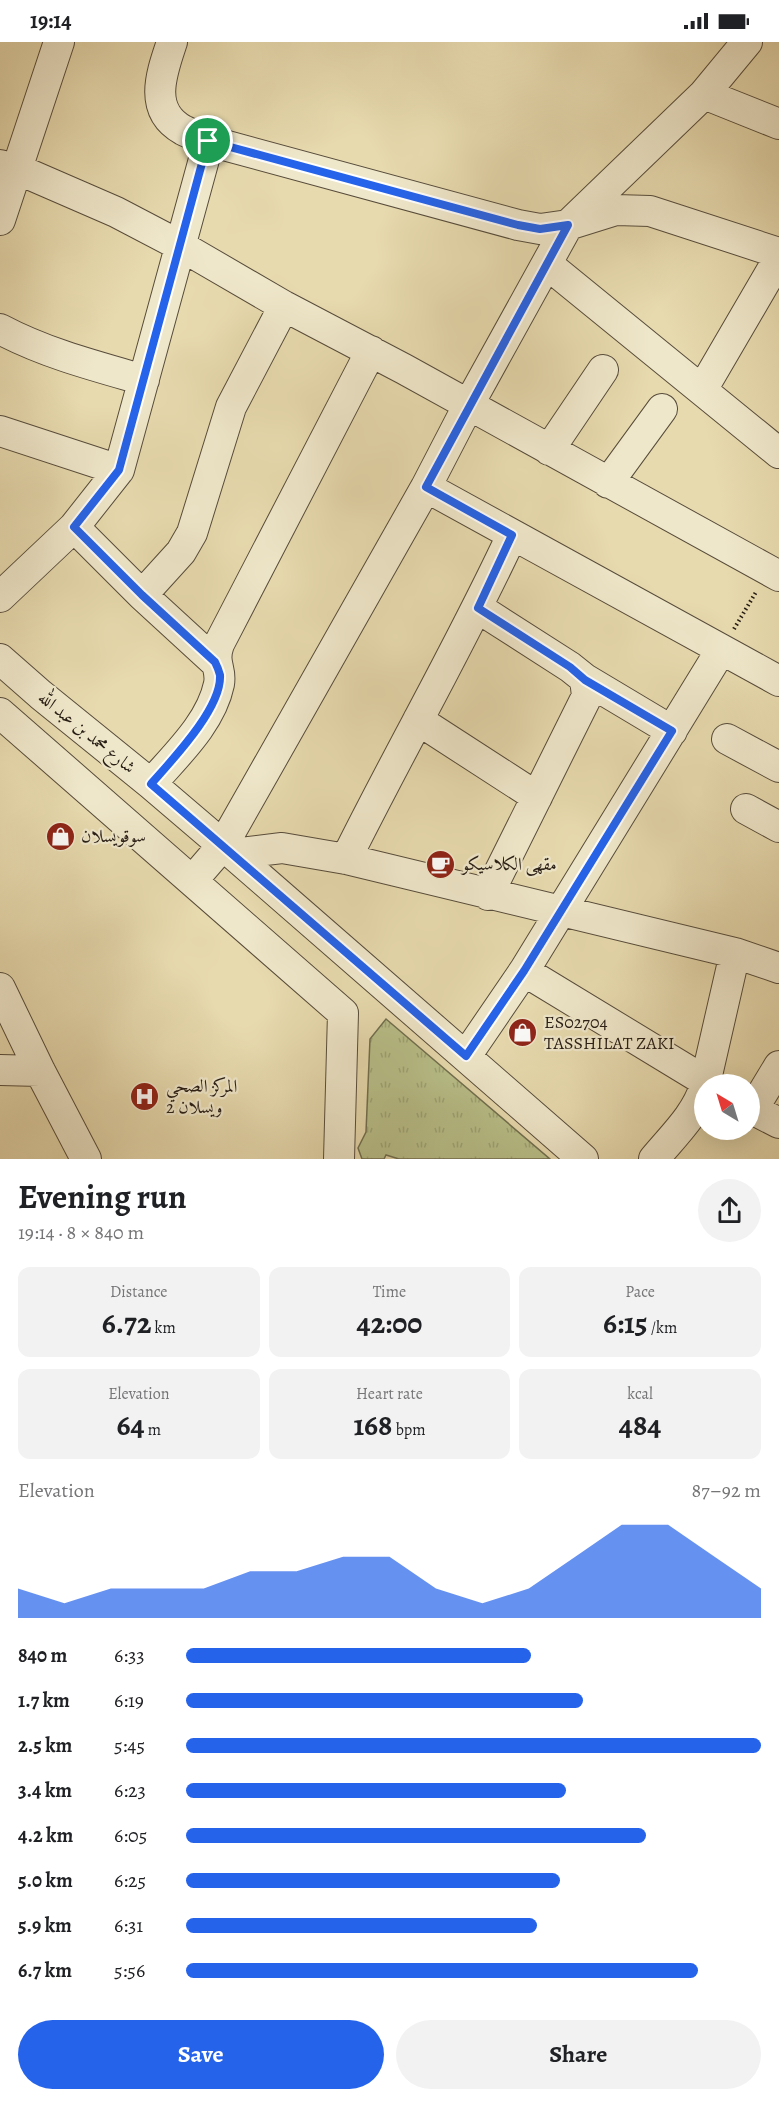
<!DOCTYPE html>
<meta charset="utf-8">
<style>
body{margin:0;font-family:Alegreya,Amiri,serif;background:#f2f2f2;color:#202124;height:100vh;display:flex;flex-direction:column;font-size:22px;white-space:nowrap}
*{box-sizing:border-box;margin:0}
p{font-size:20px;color:#757577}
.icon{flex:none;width:33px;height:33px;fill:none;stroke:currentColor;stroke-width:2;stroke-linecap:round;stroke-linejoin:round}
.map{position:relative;height:1117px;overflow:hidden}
.drawer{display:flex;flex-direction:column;background:#fff;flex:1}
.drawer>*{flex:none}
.needle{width:39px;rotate:322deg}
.fabs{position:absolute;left:694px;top:1032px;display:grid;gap:12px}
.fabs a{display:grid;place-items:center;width:66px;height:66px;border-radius:50%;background:#fff;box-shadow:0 6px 24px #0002;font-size:30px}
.pin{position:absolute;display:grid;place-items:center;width:51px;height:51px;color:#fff;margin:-26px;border:3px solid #fff;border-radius:50%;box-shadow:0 2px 6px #0007}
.round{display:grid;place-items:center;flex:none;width:63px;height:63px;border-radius:32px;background:#f2f2f2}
.head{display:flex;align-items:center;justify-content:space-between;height:102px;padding:0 18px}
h1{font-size:33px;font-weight:700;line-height:45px}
.metrics{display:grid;grid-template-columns:repeat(3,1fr);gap:9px;height:102px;padding:6px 18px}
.metrics div{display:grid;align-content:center;border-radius:12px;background:#f2f2f2;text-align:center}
.metrics b{font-size:30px;font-weight:700}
.metrics small{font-size:16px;font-weight:400}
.metrics p{font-size:16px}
.chart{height:168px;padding:12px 18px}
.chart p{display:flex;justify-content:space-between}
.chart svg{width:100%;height:108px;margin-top:6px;fill:#2563eb;opacity:.7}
.button{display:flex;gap:12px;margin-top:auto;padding:12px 18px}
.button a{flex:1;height:69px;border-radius:36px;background:#2563eb;color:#fff;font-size:24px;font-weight:700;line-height:69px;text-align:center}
.button a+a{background:#f2f2f2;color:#202124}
ul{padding:0 18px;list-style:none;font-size:20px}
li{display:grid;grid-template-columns:96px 72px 1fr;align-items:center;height:45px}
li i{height:15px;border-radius:8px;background:#2563eb}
.status{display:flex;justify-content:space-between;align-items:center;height:42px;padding:0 30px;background:#fff;direction:ltr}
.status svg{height:16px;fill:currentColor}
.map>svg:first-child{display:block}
.grass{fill:url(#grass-tufts);stroke:#706e4f;stroke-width:1.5}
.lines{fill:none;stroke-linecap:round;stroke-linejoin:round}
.minor-casing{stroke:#574c3b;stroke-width:32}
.path{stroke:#271d15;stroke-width:4;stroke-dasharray:1.5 3;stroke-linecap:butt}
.minor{stroke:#efe7ca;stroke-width:30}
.route-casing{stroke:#fff;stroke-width:12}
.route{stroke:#2563eb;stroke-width:8}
.labels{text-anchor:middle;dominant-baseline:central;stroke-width:4.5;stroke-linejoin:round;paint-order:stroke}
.street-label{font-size:18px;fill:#271d15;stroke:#efe7ca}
.poi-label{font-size:18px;fill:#271d15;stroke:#efe7ca;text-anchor:start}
</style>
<div class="status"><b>19:14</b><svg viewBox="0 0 49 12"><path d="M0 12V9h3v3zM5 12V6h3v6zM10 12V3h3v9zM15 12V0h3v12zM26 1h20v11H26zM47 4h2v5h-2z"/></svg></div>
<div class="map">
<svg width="779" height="1117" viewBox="0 0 779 1117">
<defs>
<pattern id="grass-tufts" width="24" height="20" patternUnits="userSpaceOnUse" patternTransform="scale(1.5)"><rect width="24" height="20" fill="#b8bf89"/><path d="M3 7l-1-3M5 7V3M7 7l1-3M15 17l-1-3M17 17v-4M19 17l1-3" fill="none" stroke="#9ea475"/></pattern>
</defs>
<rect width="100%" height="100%" fill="#e7daae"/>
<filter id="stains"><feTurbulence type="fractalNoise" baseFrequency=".00333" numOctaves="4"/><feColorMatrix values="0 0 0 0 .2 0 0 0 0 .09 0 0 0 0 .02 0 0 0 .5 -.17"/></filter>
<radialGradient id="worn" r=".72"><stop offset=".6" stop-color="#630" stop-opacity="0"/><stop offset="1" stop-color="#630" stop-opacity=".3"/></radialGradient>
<path class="grass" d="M 386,977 L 550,1117 L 399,1117 L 386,1113 L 384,1117 L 362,1117 L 358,1106 L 366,1090 L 370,997 Z"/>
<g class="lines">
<defs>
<path id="minor" d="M 172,0 C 162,30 147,68 183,88 C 191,92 200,95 209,99 L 518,183 L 540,187 L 568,183 L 616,168 L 650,169 L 779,211
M 704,52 L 779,82
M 0,123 L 17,127 L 116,170 L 179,203 L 284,264 L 404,327 L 779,534
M 0,178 L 59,0
M 547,222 L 779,411
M 0,287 C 45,311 95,324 144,338
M 702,348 L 779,216
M 0,389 L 119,428
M 549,408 L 603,328
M 608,441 L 662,367
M 426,445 L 779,639
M 74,485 L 142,553 L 215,620
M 142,553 L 181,510 L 192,491 L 231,365 L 284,264
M 0,555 L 74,485 L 119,428 L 209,99
M 478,566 L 570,625 L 585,637 L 587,654 L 488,853
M 0,617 L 41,653 L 151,742 L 233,812 L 583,1117
M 585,637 L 672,689
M 0,671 L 343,971 L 339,1117
M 418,678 L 537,755
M 727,697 L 779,725
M 151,742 C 176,713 211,681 219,642 C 222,626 212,622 219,602 L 371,309
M 746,767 L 779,785
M 233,812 L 282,806 L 346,817 L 735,911 L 779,926
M 346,817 C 400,708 461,603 512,493
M 192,839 L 223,803 L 426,445 L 469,362 L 568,183 L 704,52 L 747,0
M 524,929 L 710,1042
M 0,946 L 40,1029 L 86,1117
M 466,1014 L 524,929 L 721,608
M 0,1028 L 40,1029
M 705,1042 L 735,911
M 750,1066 L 779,1081
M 753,1067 L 779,1024
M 654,1117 C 673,1094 696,1073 705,1044"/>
</defs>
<use href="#minor" class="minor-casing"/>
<path class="path" d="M 734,587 L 756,550"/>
<use href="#minor" class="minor"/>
</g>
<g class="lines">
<defs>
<path id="route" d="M 208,99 L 518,183 L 540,187 L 568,183 L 426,445 L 512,493 L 478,566 L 570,625 L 585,638 L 672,689 L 524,929 L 466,1014 L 151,742 C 172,718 222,666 220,633 C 219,629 217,624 215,620 L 142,553 L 74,485 L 119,428 Z"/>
</defs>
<use href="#route" class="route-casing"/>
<use href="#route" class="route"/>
</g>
<defs>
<symbol id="shop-disc" viewBox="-11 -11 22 22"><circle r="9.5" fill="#8f2418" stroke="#efe7ca"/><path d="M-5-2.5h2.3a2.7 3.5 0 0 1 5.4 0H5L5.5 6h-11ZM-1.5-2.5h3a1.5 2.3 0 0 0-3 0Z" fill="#fff"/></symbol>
<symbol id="cafe-disc" viewBox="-11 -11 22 22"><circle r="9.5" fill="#8f2418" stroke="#efe7ca"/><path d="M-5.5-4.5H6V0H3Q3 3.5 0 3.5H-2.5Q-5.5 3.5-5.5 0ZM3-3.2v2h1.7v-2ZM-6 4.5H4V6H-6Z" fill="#fff"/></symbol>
<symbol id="hospital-disc" viewBox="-11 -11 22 22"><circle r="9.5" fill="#8f2418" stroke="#efe7ca"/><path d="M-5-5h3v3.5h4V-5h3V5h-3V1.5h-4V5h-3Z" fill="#fff"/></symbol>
</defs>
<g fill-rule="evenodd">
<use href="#shop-disc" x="44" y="778" width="33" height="33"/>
<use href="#cafe-disc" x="424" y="806" width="33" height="33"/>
<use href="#shop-disc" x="506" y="974" width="33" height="33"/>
<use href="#hospital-disc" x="128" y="1038" width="33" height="33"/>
</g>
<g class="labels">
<g class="street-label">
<text transform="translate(87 690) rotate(39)">شارع محمد بن عبد الله</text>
</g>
<g class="poi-label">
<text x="81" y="794">سوقويسلان</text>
<text x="462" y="822">مقهى الكلاسيكو</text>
<text x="544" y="980">ES02704<tspan x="544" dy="21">TASSHILAT ZAKI</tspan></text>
<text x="166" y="1044">المركز الصحي<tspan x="166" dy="21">ويسلان 2</tspan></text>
</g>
</g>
<rect width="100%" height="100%" filter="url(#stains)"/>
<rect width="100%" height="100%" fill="url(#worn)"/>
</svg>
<div class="fabs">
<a><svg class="needle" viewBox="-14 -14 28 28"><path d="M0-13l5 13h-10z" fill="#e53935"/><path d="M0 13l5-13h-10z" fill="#757577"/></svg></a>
</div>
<div class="pin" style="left:208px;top:99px;background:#1e9e55"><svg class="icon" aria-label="arrive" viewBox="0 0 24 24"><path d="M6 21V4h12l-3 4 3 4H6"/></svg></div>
</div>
<section class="drawer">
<div class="head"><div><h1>Evening run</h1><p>19:14 · 8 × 840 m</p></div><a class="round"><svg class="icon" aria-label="share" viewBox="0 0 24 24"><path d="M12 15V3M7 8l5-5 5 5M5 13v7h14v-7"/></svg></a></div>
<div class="metrics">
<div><p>Distance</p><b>6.72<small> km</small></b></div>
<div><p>Time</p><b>42:00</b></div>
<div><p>Pace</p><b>6:15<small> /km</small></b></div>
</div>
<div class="metrics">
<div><p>Elevation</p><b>64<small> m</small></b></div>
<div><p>Heart rate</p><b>168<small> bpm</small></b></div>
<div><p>kcal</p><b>484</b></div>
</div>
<div class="chart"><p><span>Elevation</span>87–92 m</p>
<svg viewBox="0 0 160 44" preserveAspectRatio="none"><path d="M0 44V32L10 38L20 32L30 32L40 32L50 25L60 25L70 19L80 19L90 32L100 38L110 32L120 19L130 6L140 6L150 19L160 32V44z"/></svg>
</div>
<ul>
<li><b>840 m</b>6:33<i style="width:60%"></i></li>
<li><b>1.7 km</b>6:19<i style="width:69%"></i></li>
<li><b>2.5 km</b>5:45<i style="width:100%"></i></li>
<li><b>3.4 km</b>6:23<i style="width:66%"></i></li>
<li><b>4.2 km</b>6:05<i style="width:80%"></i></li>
<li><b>5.0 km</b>6:25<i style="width:65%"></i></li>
<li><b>5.9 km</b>6:31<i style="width:61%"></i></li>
<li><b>6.7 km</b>5:56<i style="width:89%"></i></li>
</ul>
<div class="button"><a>Save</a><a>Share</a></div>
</section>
